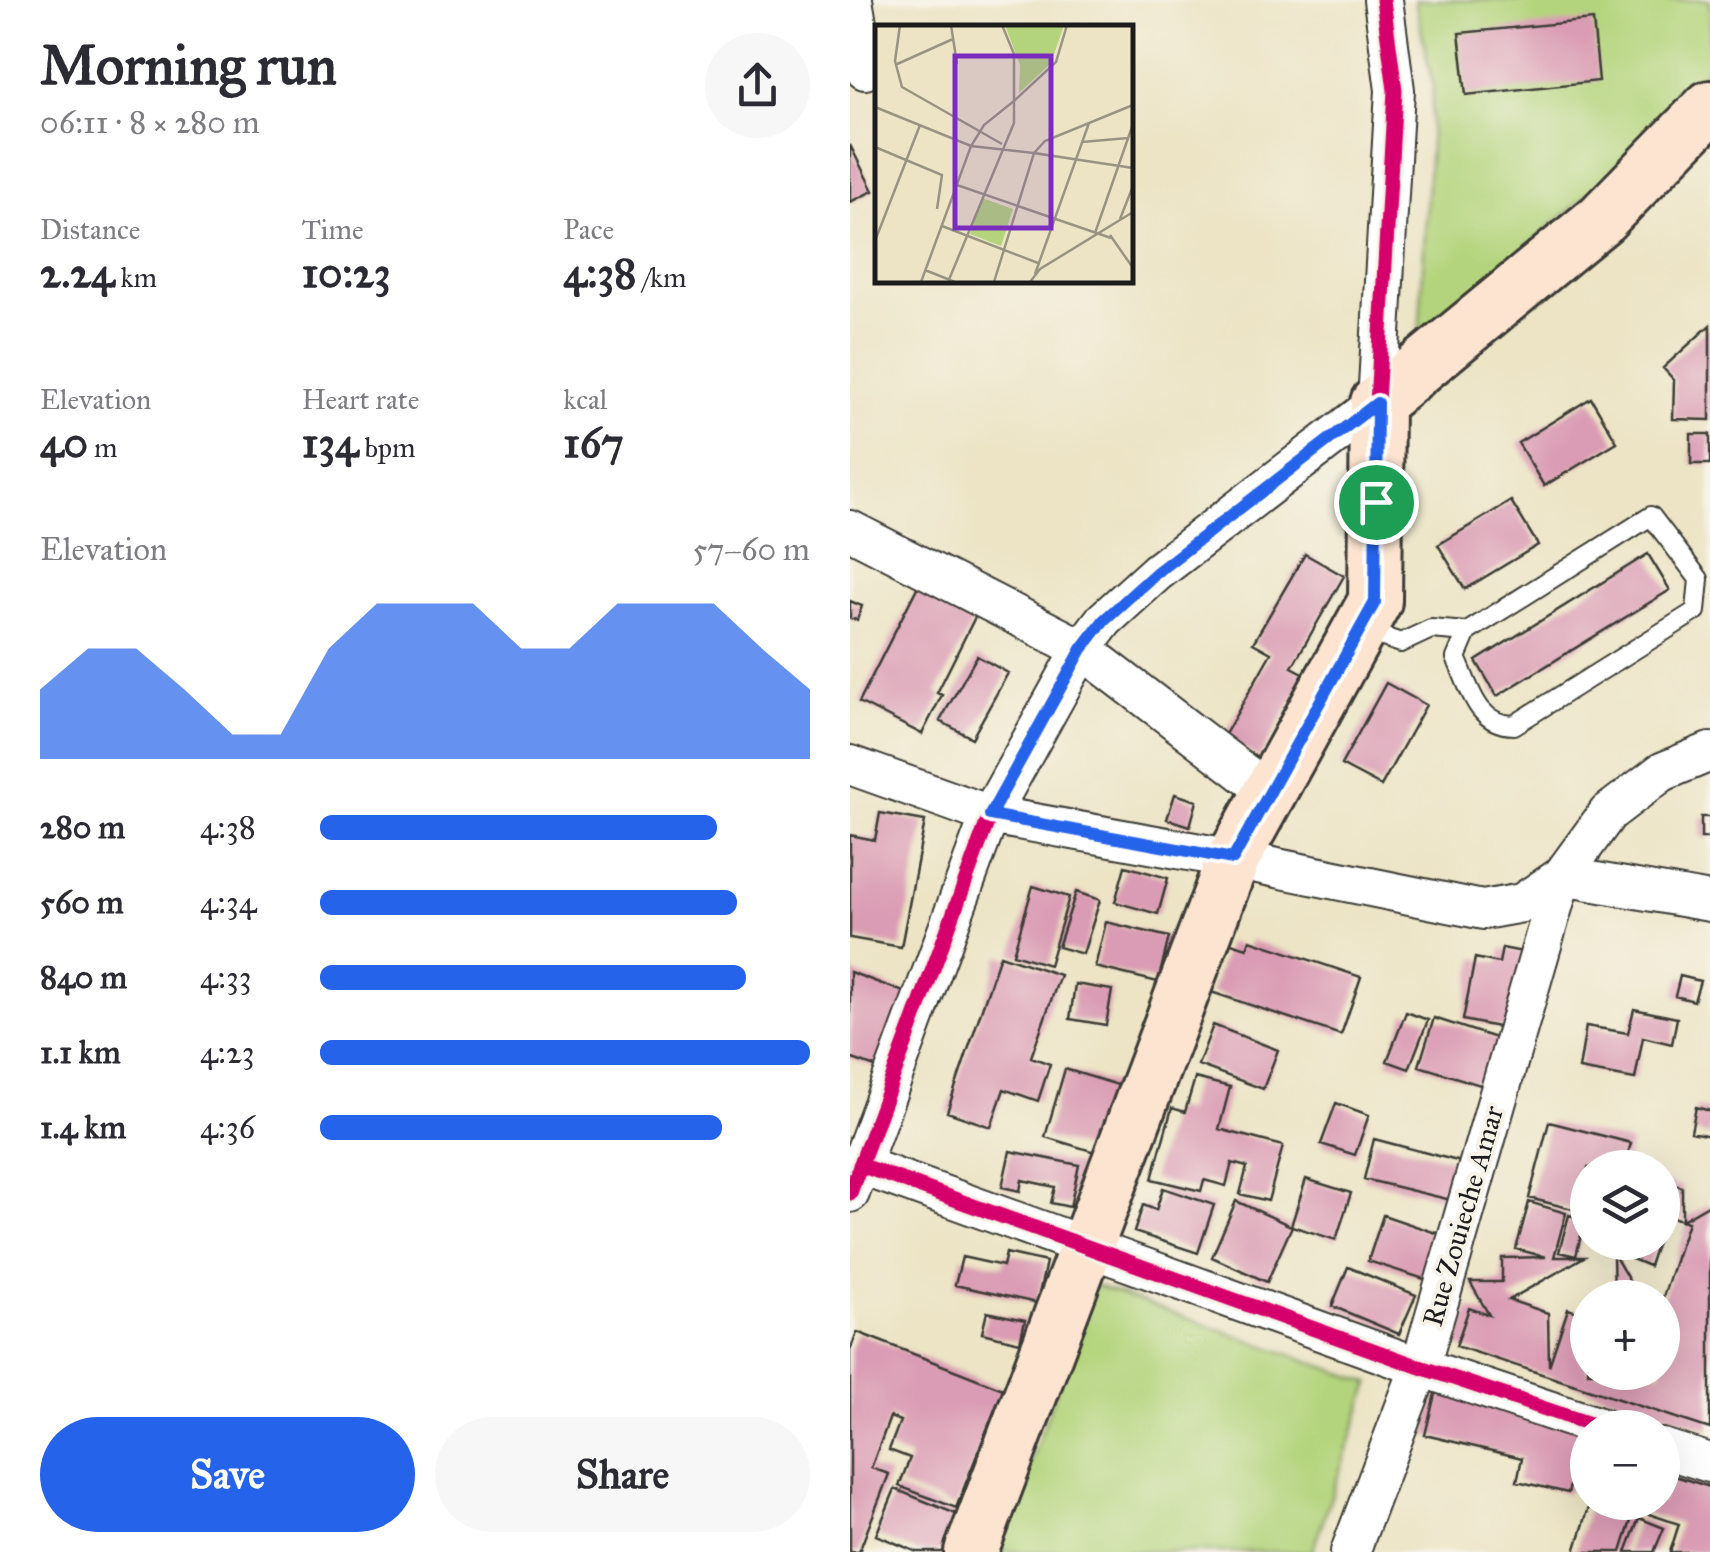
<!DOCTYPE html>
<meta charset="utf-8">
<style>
body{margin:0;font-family:"IM FELL Great Primer",serif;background:#f7f7f7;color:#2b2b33;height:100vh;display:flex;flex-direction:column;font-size:38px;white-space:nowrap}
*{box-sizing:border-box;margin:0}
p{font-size:32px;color:#7c7c81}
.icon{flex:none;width:55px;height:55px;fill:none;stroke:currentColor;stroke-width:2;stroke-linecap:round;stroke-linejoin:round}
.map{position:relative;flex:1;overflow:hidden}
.drawer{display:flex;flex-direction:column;background:#fff;width:850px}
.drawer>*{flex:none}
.buttons{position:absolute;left:720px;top:1150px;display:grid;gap:20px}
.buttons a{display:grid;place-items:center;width:110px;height:110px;border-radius:50%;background:#fff;box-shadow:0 10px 40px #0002;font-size:50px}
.pin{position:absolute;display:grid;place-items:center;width:85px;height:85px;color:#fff;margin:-42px;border:5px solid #fff;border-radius:50%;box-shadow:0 2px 10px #0007}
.round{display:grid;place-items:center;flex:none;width:105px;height:105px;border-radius:52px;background:#f7f7f7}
.summary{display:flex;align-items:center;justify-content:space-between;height:170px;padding:0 40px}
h1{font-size:55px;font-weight:800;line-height:75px}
.metrics{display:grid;grid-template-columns:repeat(3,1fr);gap:15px;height:170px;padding:10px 40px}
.metrics div{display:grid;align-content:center}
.metrics b{font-size:42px;font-weight:800}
.metrics small{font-size:28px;font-weight:400}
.metrics p{font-size:28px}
.chart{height:280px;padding:20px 40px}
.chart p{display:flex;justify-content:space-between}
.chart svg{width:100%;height:180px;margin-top:10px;fill:#2563eb;opacity:.7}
.button{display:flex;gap:20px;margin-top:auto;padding:20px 40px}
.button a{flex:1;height:115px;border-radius:60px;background:#2563eb;color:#fff;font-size:40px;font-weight:800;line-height:115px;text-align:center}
.button a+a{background:#f7f7f7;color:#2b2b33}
ul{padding:0 40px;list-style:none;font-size:32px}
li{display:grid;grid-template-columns:160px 120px 1fr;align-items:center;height:75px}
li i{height:25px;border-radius:12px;background:#2563eb}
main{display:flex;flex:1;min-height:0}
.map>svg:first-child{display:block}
.green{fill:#b3d47c;stroke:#68784c;stroke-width:2.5}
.building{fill:#da9cb4}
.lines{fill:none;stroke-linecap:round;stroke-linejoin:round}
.lane-casing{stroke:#3b3a35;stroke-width:22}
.street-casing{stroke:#3b3a35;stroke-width:42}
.secondary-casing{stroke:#3b3a35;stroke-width:58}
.lane{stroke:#fff;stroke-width:18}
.street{stroke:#fff;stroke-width:38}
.secondary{stroke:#fde4d1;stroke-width:52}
.cycleway-casing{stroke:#f7f3e8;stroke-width:21}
.cycleway{stroke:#d6006c;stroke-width:15}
.route-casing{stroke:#fff;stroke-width:20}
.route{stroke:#2563eb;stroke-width:12}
.labels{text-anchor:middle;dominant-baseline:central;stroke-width:8;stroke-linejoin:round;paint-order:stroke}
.street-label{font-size:28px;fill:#1c1c1c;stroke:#f7f3e8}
.inset-road{fill:none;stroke:#999481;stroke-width:2.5}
.view{fill:#7b2cbf;fill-opacity:0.15;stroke:#7b2cbf;stroke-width:5}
.inset-edge{fill:none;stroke:#1c1c1c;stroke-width:5}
</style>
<main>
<section class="drawer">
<div class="summary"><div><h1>Morning run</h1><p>06:11 · 8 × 280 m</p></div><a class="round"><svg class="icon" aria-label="share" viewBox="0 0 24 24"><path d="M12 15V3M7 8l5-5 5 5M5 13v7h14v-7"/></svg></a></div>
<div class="metrics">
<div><p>Distance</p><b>2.24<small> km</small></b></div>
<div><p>Time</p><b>10:23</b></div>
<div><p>Pace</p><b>4:38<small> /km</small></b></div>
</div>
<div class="metrics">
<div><p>Elevation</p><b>40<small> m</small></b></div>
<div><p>Heart rate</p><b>134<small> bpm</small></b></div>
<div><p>kcal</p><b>167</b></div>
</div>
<div class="chart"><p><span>Elevation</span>57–60 m</p>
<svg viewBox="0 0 160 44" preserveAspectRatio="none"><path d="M0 44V27L10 17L20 17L30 27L40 38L50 38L60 17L70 6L80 6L90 6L100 17L110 17L120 6L130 6L140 6L150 17L160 27V44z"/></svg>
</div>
<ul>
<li><b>280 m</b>4:38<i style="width:81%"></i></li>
<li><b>560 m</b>4:34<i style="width:85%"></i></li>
<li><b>840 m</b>4:33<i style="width:87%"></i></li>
<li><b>1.1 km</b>4:23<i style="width:100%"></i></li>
<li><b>1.4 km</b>4:36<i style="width:82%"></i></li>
</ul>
<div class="button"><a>Save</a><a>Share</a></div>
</section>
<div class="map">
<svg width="860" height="1552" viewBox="0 0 860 1552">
<rect width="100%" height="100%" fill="#f7f3e8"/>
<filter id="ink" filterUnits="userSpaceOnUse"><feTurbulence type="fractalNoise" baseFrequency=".01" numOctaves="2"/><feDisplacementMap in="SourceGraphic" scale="20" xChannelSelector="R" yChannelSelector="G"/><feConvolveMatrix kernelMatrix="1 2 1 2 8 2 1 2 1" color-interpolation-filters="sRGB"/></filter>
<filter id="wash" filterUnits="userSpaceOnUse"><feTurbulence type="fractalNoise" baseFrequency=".0048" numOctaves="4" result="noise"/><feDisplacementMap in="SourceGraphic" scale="40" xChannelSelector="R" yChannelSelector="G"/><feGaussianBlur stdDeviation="2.25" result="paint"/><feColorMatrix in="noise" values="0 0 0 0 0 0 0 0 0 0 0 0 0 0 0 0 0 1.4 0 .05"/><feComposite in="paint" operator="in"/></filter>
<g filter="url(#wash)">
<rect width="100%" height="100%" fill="#ece4c5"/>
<path class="green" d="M 565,0 L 860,0 L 860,66 L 757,178 L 569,339 L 583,87 Z
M 244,1285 L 520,1383 L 462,1552 L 148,1552 Z"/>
<g id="blocks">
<path class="building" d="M 743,20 L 749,81 L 616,95 L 609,33 Z
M 0,145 L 23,191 L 0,202 Z
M 860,325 L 860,420 L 823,419 L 824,380 L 813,368 Z
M 741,398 L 767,442 L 694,486 L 668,443 Z
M 841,434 L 860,434 L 860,464 L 841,464 Z
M 661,501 L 688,545 L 615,589 L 588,545 Z
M 455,554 L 494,576 L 442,667 L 457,675 L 409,758 L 373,738 L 421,653 L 403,643 Z
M 798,554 L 820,590 L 647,696 L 626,661 Z
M 74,574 L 132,603 L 87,693 L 92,695 L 72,734 L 9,702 Z
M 0,601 L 12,606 L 7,620 L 0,618 Z
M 127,656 L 158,673 L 122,738 L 90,721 Z
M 536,683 L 576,705 L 531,786 L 491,765 Z
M 325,794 L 347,801 L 340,826 L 317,819 Z
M 30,813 L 75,821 L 51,947 L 0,938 L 0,835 L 25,840 Z
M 851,817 L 860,817 L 860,838 L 851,838 Z
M 275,866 L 318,878 L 308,914 L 265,902 Z
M 183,886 L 219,897 L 199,965 L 163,954 Z
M 226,892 L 250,900 L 233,954 L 208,947 Z
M 256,922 L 319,937 L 308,982 L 245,967 Z
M 400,940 L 511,977 L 491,1035 L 361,992 L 378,942 L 397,948 Z
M 652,948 L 693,956 L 677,1033 L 613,1020 L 625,958 L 649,963 Z
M 150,955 L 210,975 L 181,1057 L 200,1064 L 188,1101 L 154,1089 L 141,1127 L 97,1112 Z
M 0,972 L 67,997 L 39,1072 L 0,1058 Z
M 830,976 L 850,981 L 844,1001 L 825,996 Z
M 225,984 L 262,990 L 256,1025 L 220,1019 Z
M 784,1009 L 827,1018 L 822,1044 L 793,1037 L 785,1079 L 729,1069 L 736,1026 L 778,1033 Z
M 556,1012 L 578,1020 L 559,1069 L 537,1061 Z
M 584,1018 L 658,1042 L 643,1089 L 569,1066 Z
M 363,1025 L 428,1050 L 413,1089 L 348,1065 Z
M 215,1069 L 268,1085 L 248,1153 L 195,1137 Z
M 345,1078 L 380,1087 L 369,1129 L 433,1146 L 418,1201 L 390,1194 L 397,1167 L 382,1163 L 376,1186 L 354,1180 L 351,1191 L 302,1179 L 322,1108 L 335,1112 Z
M 486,1103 L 519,1115 L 505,1155 L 471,1144 Z
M 846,1107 L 860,1111 L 860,1136 L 841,1132 Z
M 699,1122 L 781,1143 L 774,1168 L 738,1168 L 738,1213 L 679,1198 Z
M 524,1139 L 611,1162 L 601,1200 L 514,1179 Z
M 160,1151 L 229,1165 L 220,1207 L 201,1203 L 205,1187 L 172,1180 L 170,1191 L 152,1187 Z
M 456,1179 L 501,1193 L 486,1240 L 442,1226 L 417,1282 L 362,1257 L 386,1201 L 441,1226 Z
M 816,1182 L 832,1187 L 832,1220 L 860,1204 L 860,1429 L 606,1346 L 619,1308 L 639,1315 L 620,1282 L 652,1282 L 652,1258 L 696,1257 L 666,1249 L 679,1202 L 716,1213 L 704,1257 L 734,1257 L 659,1300 L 698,1313 L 699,1366 L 718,1309 L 738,1315 L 738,1372 L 812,1372 L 812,1300 L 838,1222 L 812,1214 Z
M 313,1188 L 364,1205 L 348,1253 L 284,1232 L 293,1205 L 306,1210 Z
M 533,1215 L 592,1235 L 577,1280 L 518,1261 Z
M 719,1215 L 735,1219 L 726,1256 L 709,1252 Z
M 782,1242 L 807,1242 L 799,1266 L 777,1257 Z
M 156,1253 L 196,1262 L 187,1303 L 105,1285 L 112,1257 L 153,1266 Z
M 763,1253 L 789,1298 L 764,1298 Z
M 498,1267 L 566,1295 L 549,1334 L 482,1306 Z
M 137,1312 L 175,1320 L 170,1342 L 132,1333 Z
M 7,1332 L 153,1389 L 106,1508 L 49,1486 L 60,1458 L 39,1450 L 50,1421 L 40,1417 L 21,1468 L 39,1474 L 9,1552 L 0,1552 L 0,1351 Z
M 587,1386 L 736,1423 L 718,1493 L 667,1481 L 672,1458 L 575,1435 Z
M 812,1472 L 860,1487 L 860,1552 L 820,1552 L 829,1524 L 766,1503 L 812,1502 Z
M 45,1489 L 111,1516 L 96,1552 L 67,1552 L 26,1535 Z
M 740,1504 L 782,1517 L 771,1552 L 725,1552 Z
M 789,1518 L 814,1528 L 804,1552 L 776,1552 Z"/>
</g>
</g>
<g filter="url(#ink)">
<use href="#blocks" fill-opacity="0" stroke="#3b3a35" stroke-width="2.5"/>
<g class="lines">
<defs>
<path id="lane" d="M 512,630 L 551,643 L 581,629 L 617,632 L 801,516 L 849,579 L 846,611 L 664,725 C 626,725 620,687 606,658 L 617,632"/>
<path id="street" d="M 3,0 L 15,70
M 0,530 L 232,649 L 420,793
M 860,752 L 812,772 L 758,813 L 712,876 L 860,902
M 0,765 L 140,815 L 383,859 L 633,910 L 672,903 L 712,876
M 10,1165 L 570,1367 L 752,1428
M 0,1193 L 140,815 L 232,649 L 254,620 L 307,572 L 527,403 L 545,90 L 533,0
M 812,1448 L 860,1463
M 500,1552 L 570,1367 L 712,876"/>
<path id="secondary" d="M 121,1552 L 383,859 L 525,601 L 527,403 L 752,218 L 860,107"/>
</defs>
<use href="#lane" class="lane-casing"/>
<use href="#street" class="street-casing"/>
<use href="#secondary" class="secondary-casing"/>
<use href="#lane" class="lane"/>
<use href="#street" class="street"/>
<use href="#secondary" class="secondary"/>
<defs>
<path id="cycleway" d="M 10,1165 L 570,1367 L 752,1428
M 0,1193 L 140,815 L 232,649 L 254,620 L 307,572 L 527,403 L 545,90 L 533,0"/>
</defs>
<use href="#cycleway" class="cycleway-casing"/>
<use href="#cycleway" class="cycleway"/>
</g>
</g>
<g class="lines" filter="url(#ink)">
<defs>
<path id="route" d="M 527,403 L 525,602 L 383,859 L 140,815 L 232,649 L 254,620 L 307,572 Z"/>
</defs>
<use href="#route" class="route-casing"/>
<use href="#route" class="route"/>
</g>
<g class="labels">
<g class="street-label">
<text transform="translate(613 1216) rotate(-74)">Rue Zouieche Amar</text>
</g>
</g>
<g transform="translate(25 25)">
<rect width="258" height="258" fill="#ece4c5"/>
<path d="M 130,0 L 189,0 L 176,38 L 144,68 L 145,40 ZM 107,173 L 138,184 L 126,221 L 95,209 Z" fill="#b3d47c"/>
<path class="inset-road" d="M 25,0 L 20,36 L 27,62 L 127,119M 76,0 L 82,39M 20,40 L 78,14M 258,80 L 170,116 L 159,128 L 258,143M 0,82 L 96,121 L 159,128 L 119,257M 207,117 L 253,113M 0,122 L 67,150 L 62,184M 82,160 L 236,213M 245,194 L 258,161M 67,201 L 163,238M 220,208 L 258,99M 235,210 L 258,243M 0,216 L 45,100M 50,245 L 80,257M 160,249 L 214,98M 46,257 L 96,121 L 109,100 L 139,76 L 139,29 L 127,0M 73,257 L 139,98 L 139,76 L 181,37 L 192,0M 155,257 L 165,244 L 258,187"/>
<path class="view" d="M 80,31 L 176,31 L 176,203 L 80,203 Z"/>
<rect width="258" height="258" class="inset-edge"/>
</g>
</svg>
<div class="buttons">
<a><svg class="icon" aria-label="layers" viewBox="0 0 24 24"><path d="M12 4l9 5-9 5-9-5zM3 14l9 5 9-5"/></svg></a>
<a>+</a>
<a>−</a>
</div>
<div class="pin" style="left:526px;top:502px;background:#1e9e55"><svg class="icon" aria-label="arrive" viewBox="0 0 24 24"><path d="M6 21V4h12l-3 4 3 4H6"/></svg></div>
</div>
</main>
